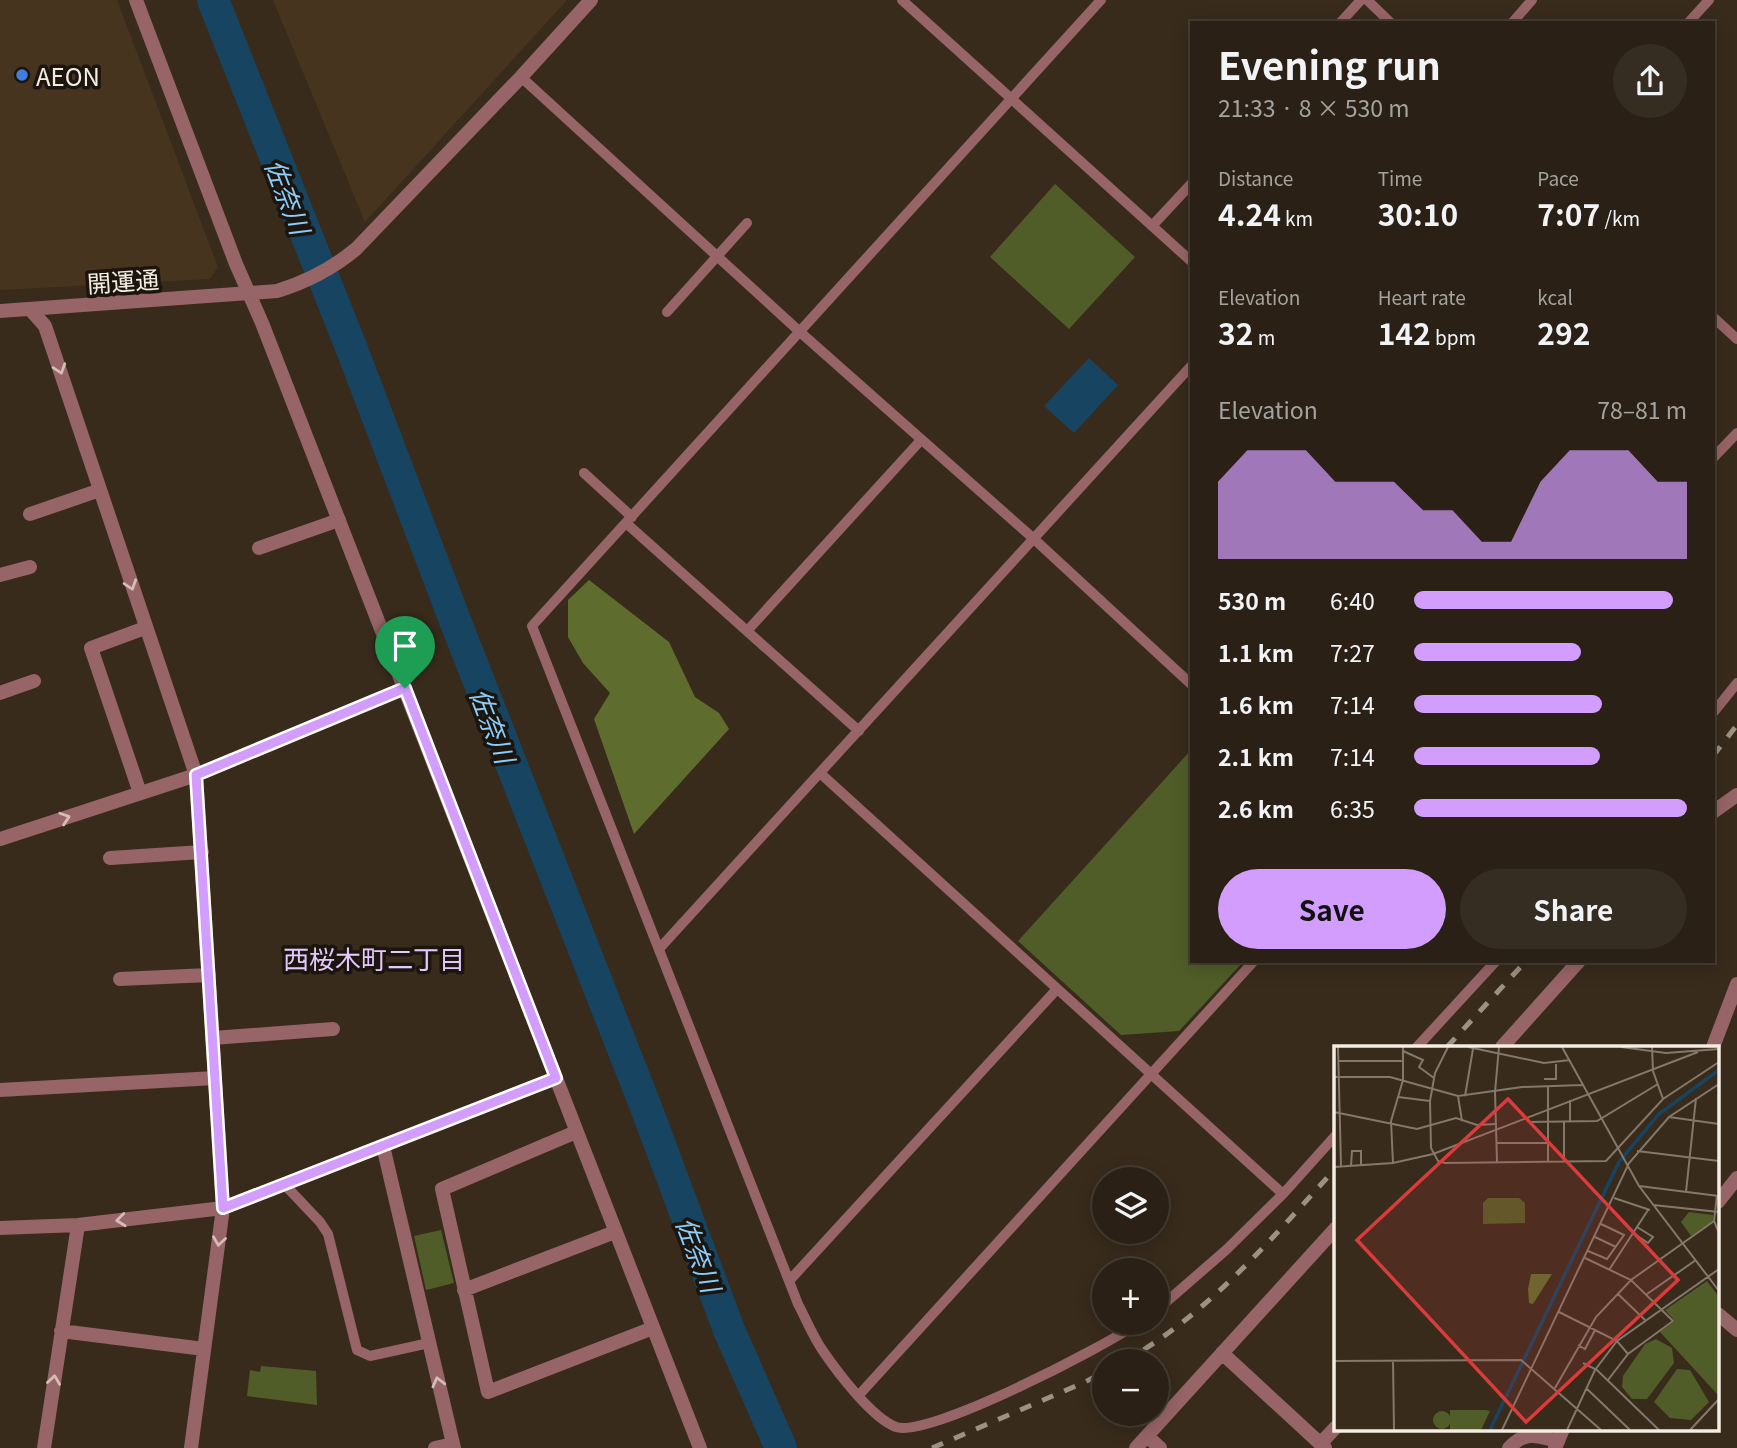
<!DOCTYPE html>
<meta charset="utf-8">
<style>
body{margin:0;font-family:Georgia,"Noto Sans JP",serif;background:#362d22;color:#f1f3f6;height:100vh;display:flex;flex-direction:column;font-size:26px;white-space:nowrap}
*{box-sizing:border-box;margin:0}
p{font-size:23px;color:#a5a3a0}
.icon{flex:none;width:38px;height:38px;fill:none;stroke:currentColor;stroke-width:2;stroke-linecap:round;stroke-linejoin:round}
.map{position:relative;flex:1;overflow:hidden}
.side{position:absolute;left:1190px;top:21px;width:525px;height:942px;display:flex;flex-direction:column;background:#2a2015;border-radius:0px;box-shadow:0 4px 18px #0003,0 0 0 2px #463e34}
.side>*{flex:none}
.buttons{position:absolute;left:1092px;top:1167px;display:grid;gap:14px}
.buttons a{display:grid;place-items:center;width:77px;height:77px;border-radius:50%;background:#2a2015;box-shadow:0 4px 18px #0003,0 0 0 2px #463e34;font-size:35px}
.pin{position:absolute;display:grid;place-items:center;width:60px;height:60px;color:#fff;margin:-72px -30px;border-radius:50% 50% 50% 0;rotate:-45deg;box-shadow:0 0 7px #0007}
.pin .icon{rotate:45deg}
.round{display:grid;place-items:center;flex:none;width:74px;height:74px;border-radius:37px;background:#362d22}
.head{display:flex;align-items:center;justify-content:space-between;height:119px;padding:0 28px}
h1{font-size:38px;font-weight:700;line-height:52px}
.stats{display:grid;grid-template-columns:repeat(3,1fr);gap:10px;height:119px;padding:7px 28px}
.stats div{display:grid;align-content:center}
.stats b{font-size:30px;font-weight:700}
.stats small{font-size:19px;font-weight:400}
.stats p{font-size:19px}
.chart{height:196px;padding:14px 28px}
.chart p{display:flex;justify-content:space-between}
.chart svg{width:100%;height:126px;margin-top:7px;fill:#d29dfd;opacity:.7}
.primary-button{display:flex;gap:14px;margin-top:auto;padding:14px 28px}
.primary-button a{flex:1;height:80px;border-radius:42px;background:#d29dfd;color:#111;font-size:28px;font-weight:700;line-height:80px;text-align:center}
.primary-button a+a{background:#362d22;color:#f1f3f6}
ul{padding:0 28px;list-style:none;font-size:23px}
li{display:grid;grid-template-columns:112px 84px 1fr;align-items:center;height:52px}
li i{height:18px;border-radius:9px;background:#d29dfd}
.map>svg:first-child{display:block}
.built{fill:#46341e}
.green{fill:#515d28}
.forest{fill:#5e6c2e}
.water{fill:#164461}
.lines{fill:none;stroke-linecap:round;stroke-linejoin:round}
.river{stroke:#164461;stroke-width:32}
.service{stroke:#976467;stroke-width:10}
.minor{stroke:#976467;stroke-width:14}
.tertiary{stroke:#976467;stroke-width:14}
.rail{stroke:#9b9184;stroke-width:5;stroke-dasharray:12 12;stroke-linecap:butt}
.oneway{stroke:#d4bcb7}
.route-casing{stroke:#fff;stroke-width:14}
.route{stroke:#d29dfd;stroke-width:9}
.shop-dot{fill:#3f7fe0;stroke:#1b150e;stroke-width:2.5}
.labels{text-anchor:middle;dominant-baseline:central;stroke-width:7;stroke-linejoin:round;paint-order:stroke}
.poi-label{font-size:24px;fill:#f5ece2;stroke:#1b150e;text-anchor:start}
.street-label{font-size:24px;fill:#f5ece2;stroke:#1b150e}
.water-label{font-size:26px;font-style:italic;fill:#8accfb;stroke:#1b150e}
.neighbourhood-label{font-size:26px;fill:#e3c7fd;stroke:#1b150e}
.inset-river{fill:none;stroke:#164461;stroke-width:3.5}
.inset-road{fill:none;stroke:#84786b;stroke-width:2}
.view{fill:#d93c3b;fill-opacity:0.15;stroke:#d93c3b;stroke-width:3.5}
.inset-edge{fill:none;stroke:#f5ece2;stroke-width:3.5}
</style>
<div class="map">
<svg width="1737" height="1448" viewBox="0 0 1737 1448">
<rect width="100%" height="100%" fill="#382b1c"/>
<path class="built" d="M 0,0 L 117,0 L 218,267 L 210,279 L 0,290 Z
M 273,0 L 567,0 L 365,222 Z"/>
<path class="green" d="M 1055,184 L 1135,257 L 1069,329 L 990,257 Z
M 1192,749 L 1192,961 L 1244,961 L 1179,1031 L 1121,1035 L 1018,941 Z
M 441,1230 L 454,1283 L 426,1290 L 414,1236 Z
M 261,1366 L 316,1371 L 317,1405 L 247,1396 L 250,1370 L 260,1372 Z"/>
<path class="forest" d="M 589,580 L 669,642 L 695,697 L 719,713 L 729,729 L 634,834 L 594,719 L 610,693 L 583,663 L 568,637 L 568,600 Z"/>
<path class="water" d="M 1089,358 L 1118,385 L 1074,433 L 1044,406 Z"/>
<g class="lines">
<path class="river" d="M 213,0 L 351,347 L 456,623 L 647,1110 L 729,1330 L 781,1448"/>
<path class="service" d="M 902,0 L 1192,262
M 1101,0 L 532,626 L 798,1304 C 806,1319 813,1337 823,1351 C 838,1373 872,1418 896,1427 C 929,1438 1106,1346 1138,1323
M 1367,0 L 1391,23
M 1340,23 L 1361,0
M 1512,23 L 1532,0
M 1688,23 L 1709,0
M 521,77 L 800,332 L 1034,539 L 1192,685
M 1152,226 L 1192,183
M 667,312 L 747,223
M 1713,317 L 1737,339
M 1713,458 L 1737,433
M 584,473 L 632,517
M 626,523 L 859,731
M 747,631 L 921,440
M 1713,713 L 1737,683
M 820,773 L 1283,1194
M 659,949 L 1192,365
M 1417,1047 L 1496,961
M 285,1185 L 320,1222 L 328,1234 L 357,1350 L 370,1356 L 429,1343
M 789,1281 L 1057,989
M 1157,1310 L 1226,1250 L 1283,1194 L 1336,1135
M 859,1395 L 1254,961"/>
<path class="minor" d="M 30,309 L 45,326 L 196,775 L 223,1208 L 191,1448
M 30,514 L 100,490
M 259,548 L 339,520
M 0,575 L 30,567
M 0,693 L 34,681
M 140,793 L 91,648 L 145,628
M 1713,812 L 1737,795
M 0,839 L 196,775 L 405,688
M 110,858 L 202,852
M 120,979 L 209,975
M 213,1038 L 333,1029
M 1502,1047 L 1579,961
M 0,1090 L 215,1078
M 576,1132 L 442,1189 L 488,1392 L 653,1328
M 383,1146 L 454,1448
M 1718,1202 L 1737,1178
M 0,1228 L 78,1225 L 223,1208 L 556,1078
M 464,1290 L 615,1232
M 1718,1314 L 1737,1330
M 61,1331 L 204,1349
M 1222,1353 L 1325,1448
M 1147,1436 L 1160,1448
M 1320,1444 L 1336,1427
M 44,1448 L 78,1225
M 435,1448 L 453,1444
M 1136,1448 L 1336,1228
M 1509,1448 C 1526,1430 1537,1436 1558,1441"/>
<path class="tertiary" d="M 136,0 L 236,264 L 262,323 L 700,1448
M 0,311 L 277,291 C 306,282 333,268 356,249 L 521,77 L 591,0
M 1713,1047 L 1737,984
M 1555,1448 L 1563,1429"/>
<path class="rail" d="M 1713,756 L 1737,725
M 1447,1047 L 1526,961
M 1123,1362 C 1208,1315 1272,1238 1336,1168
M 932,1448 L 1085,1382 L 1104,1372"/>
</g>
<defs><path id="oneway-chevron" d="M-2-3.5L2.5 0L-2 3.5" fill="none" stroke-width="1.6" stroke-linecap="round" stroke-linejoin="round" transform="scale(1.75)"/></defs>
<g class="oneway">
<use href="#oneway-chevron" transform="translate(60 369) rotate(72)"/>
<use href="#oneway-chevron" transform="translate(131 585) rotate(72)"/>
<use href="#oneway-chevron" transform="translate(65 818) rotate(-18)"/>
<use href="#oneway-chevron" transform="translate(121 1220) rotate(174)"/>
<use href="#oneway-chevron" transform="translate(219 1241) rotate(98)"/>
<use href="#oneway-chevron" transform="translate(54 1380) rotate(-82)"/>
<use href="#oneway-chevron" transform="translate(438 1382) rotate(-104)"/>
</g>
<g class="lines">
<defs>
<path id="route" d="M 405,688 L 556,1078 L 223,1208 L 196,775 Z"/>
</defs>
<use href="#route" class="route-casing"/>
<use href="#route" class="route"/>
</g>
<circle class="shop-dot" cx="22" cy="75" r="7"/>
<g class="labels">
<g class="poi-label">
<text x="36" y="75">AEON</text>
</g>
<g class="street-label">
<text transform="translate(123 280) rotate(-4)">開運通</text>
</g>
<g class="water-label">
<text transform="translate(289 196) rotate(69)">佐奈川</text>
<text transform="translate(494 725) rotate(69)">佐奈川</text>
<text transform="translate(700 1254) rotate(69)">佐奈川</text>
</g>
<g class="neighbourhood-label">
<text x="374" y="957">西桜木町二丁目</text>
</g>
</g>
<g transform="translate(1334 1046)">
<rect width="385" height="385" fill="#382b1c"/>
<path d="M 154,152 L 185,152 L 191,157 L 191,177 L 149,178 L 149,157 ZM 355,166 L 379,169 L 379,175 L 357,190 L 347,176 ZM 373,235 L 385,251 L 385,350 L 326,286 L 341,275 L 331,264 ZM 322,293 L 338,302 L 340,317 L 313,353 L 298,353 L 288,341 L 289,330 L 311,298 ZM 343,323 L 356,324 L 375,356 L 357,374 L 336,372 L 320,356 ZM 116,364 L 152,364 L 156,365 L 147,384 L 116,384 ZM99 374a9 9 0 1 1 18 0a9 9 0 1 1-18 0Z" fill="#515d28"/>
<path d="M 197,228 L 218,228 L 199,258 L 195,257 L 194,243 Z" fill="#5e6c2e"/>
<path class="inset-river" d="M 156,384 L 285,116 L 325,68 L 385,24"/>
<path class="inset-road" d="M 4,1 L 7,120M 114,1 L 101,27 L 96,55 L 97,102 L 104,115 L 111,117 L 272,115 L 329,53 L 385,16M 134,1 L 210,17 L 236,14M 228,1 L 305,140 L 385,245M 287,1 L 332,7 L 385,3M 318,1 L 319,25 L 329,53M 69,5 L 89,14 L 85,21 L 100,32M 4,15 L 69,15M 0,31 L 56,31 L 124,50 L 188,41 L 249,39M 210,33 L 222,33 L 222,18M 214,40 L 214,116M 124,50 L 128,75M 131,50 L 139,3M 64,51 L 96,55M 0,66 L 83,83 L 122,72 L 143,79 L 163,78M 335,71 L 385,78M 191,72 L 195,76 L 263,75 L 324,38M 230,76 L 230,115M 236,76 L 236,54M 163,97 L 214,97M 303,105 L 385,115M 163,116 L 161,46 L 165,1M 59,117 L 57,75 L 69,34 L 69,1M 17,120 L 18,105 L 27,105 L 27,119M 0,121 L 59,117 L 99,108 L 364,6M 305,140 L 385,150M 352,146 L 362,52M 383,149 L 380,175 L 385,187M 280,152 L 316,164M 319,159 L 385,166M 299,187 L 314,197 L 319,191 L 303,181M 261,191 L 282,201M 254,205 L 273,213 L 290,189 L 267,178M 251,212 L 297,234 L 339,275 L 294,308 L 274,334M 275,224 L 314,164M 284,248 L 311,274M 313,248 L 362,214M 225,266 L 283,295 L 294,308M 244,299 L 251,303 L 261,284M 59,314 L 60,384M 0,315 L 187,314 L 267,384M 249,317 L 263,324 L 325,384M 221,342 L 262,271 L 297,234 L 380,175M 252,342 L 296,384M 168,384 L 295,117 L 335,71 L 385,38M 233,384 L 261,324 L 283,295 L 385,223M 356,384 L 385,353"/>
<path class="view" d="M 174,53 L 344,234 L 192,376 L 23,194 Z"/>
<rect width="385" height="385" class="inset-edge"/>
</g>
</svg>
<div class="buttons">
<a><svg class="icon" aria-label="layers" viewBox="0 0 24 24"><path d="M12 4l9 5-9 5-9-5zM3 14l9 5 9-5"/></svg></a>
<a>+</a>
<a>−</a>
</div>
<div class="pin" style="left:405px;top:688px;background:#1e9e55"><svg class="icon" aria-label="arrive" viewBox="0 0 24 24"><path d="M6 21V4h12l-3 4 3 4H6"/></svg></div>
<section class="side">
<div class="head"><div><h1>Evening run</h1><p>21:33 · 8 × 530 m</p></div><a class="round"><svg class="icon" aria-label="share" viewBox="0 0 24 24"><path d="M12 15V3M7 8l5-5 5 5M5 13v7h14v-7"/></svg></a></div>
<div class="stats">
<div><p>Distance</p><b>4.24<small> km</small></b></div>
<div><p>Time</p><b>30:10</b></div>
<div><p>Pace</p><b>7:07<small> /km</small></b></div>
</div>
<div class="stats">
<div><p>Elevation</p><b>32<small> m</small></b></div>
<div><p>Heart rate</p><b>142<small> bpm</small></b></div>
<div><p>kcal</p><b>292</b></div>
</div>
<div class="chart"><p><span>Elevation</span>78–81 m</p>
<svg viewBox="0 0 160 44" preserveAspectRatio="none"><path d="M0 44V17L10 6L20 6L30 6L40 17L50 17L60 17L70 27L80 27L90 38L100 38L110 17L120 6L130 6L140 6L150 17L160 17V44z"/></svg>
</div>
<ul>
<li><b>530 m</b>6:40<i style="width:95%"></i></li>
<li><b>1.1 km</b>7:27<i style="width:61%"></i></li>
<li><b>1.6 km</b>7:14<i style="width:69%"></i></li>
<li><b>2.1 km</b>7:14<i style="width:68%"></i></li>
<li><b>2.6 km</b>6:35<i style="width:100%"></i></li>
</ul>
<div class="primary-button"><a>Save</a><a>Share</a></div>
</section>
</div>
